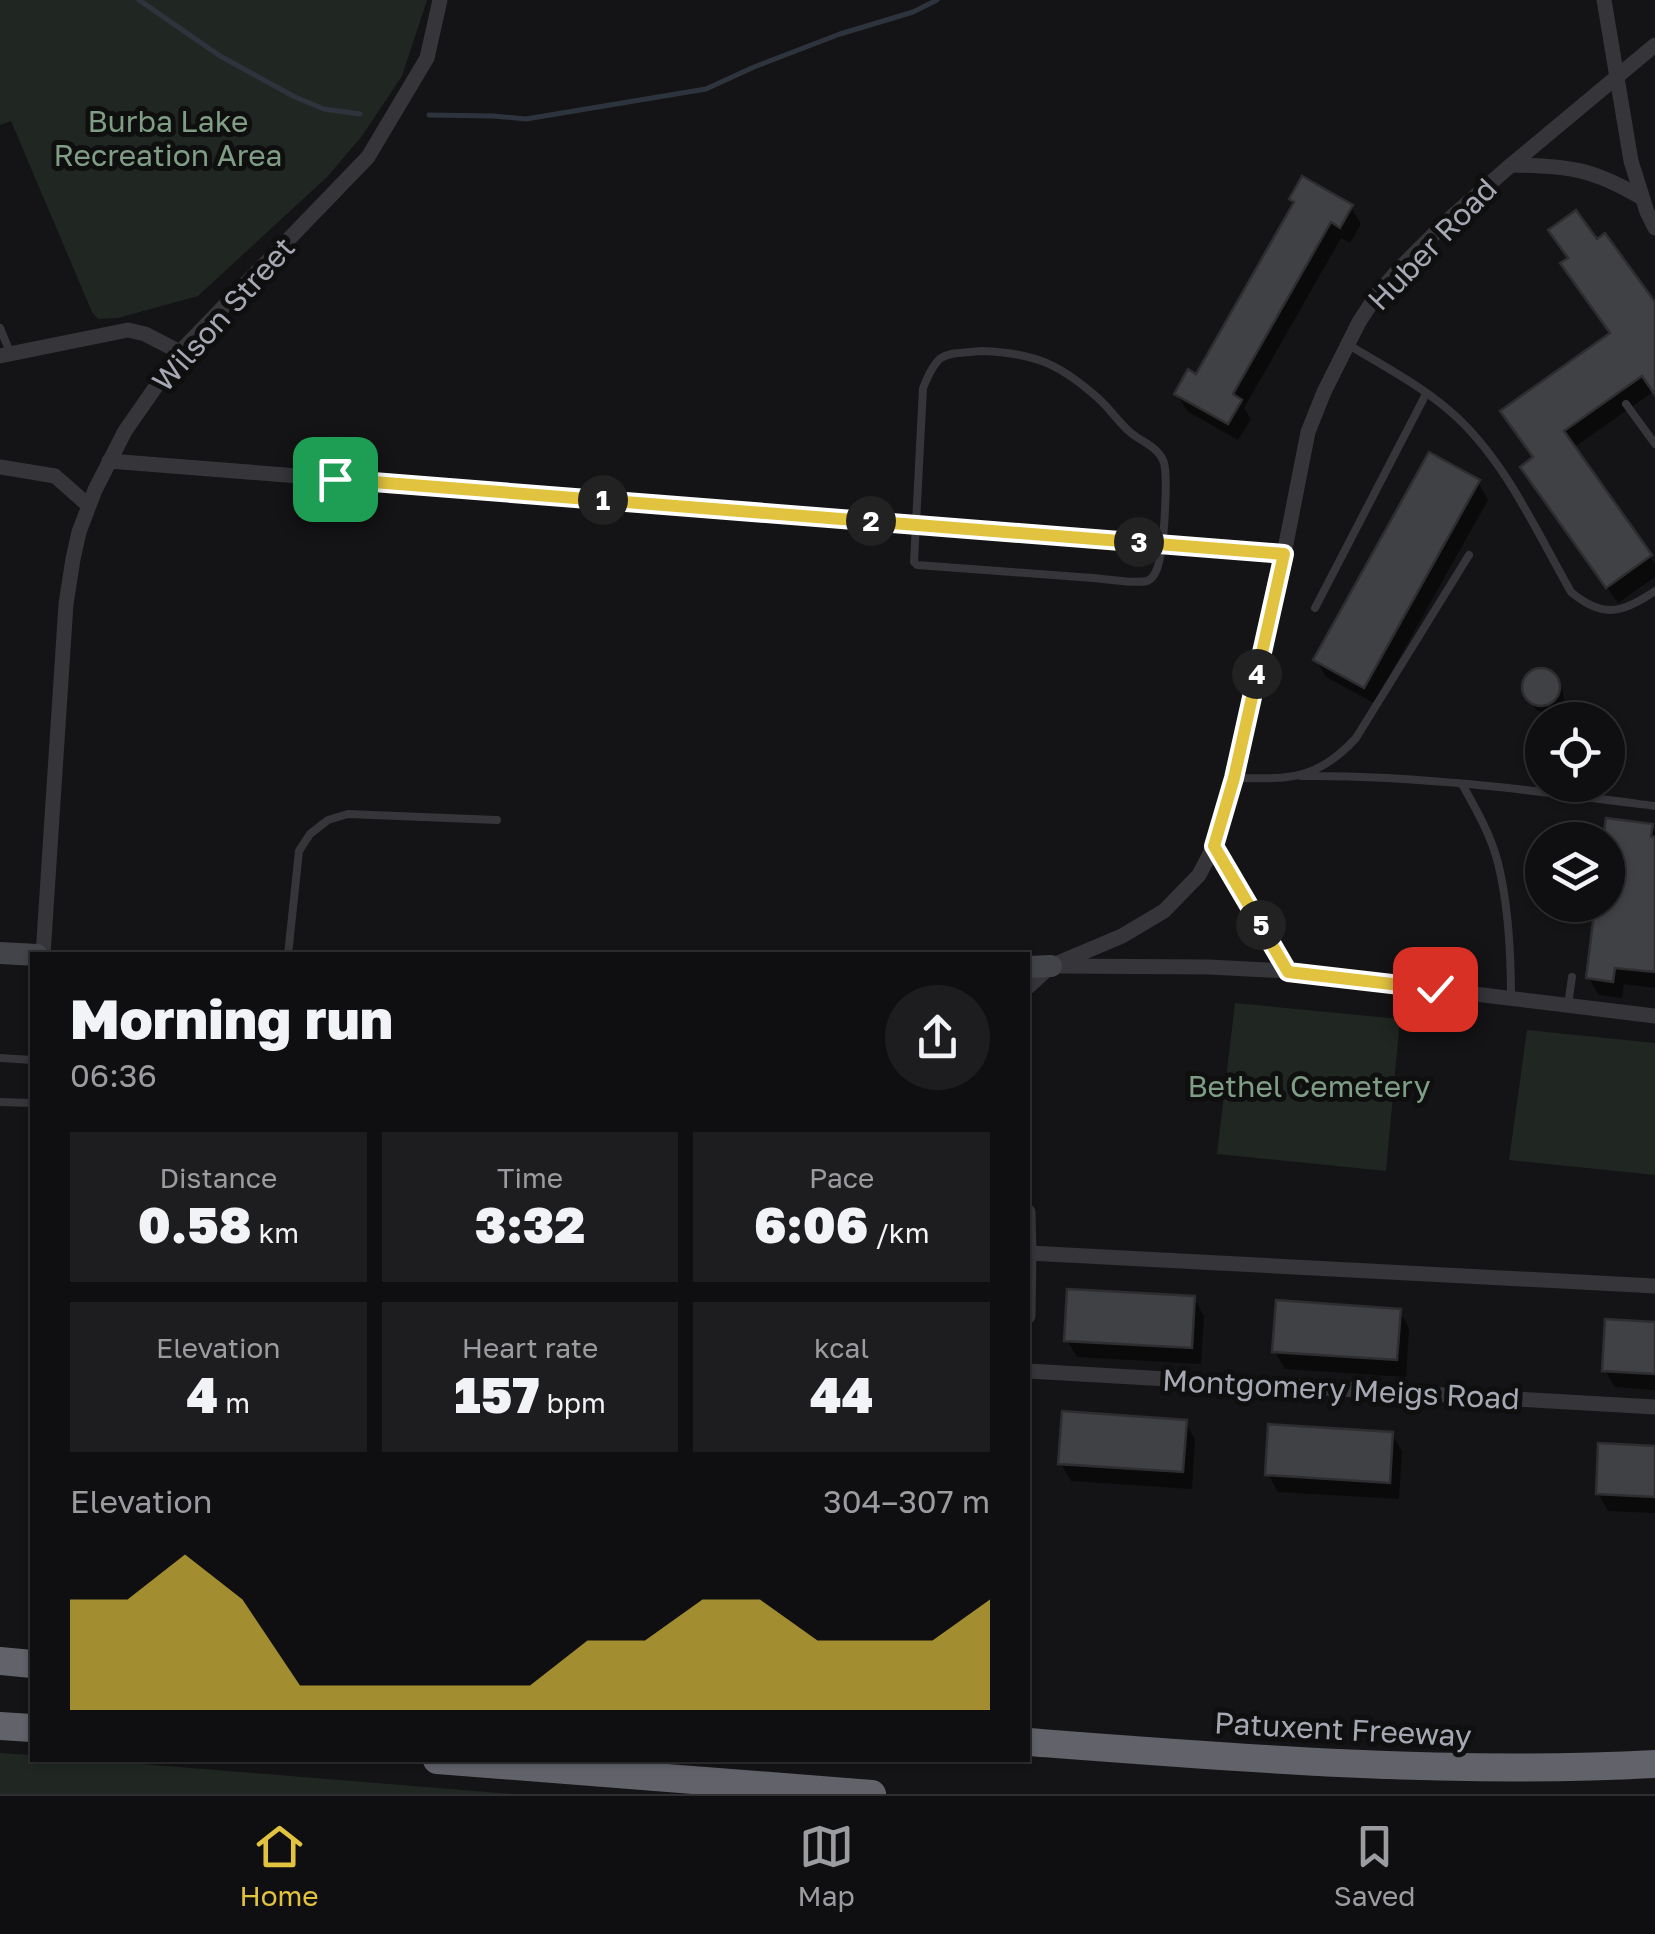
<!DOCTYPE html>
<meta charset="utf-8">
<style>
body{margin:0;font-family:"Golos Text",sans-serif;background:#1d1c1e;color:#f1f3f6;height:100vh;display:flex;flex-direction:column;font-size:38px;white-space:nowrap}
*{box-sizing:border-box;margin:0}
p{font-size:32px;color:#9b9c9f}
.icon{flex:none;width:55px;height:55px;fill:none;stroke:currentColor;stroke-width:2;stroke-linecap:round;stroke-linejoin:round}
.map{position:relative;flex:1;overflow:hidden}
.side{position:absolute;left:30px;top:952px;width:1000px;height:810px;display:flex;flex-direction:column;background:#0f0e10;border-radius:0px;box-shadow:0 2px 8px #0004,0 0 0 2px #2f2e30}
.side>*{flex:none}
.tools{position:absolute;left:1525px;top:702px;display:grid;gap:20px}
.tools a{display:grid;place-items:center;width:100px;height:100px;border-radius:50%;background:#0f0e10;box-shadow:0 2px 8px #0004,0 0 0 2px #2f2e30;font-size:50px}
.pin{position:absolute;display:grid;place-items:center;width:85px;height:85px;color:#fff;margin:-42px;border-radius:20px;box-shadow:0 5px 15px #0006}
.km{position:absolute;width:50px;height:50px;margin:-25px;border-radius:50%;background:#222;color:#fff;font-size:28px;line-height:50px;text-align:center}
.round{display:grid;place-items:center;flex:none;width:105px;height:105px;border-radius:52px;background:#1d1c1e}
.summary{display:flex;align-items:center;justify-content:space-between;height:170px;padding:0 40px}
h1{font-size:55px;font-weight:800;line-height:75px}
.stats{display:grid;grid-template-columns:repeat(3,1fr);gap:15px;height:170px;padding:10px 40px}
.stats div{display:grid;align-content:center;border-radius:0px;background:#1d1c1e;text-align:center}
.stats b{font-size:50px;font-weight:800}
.stats small{font-size:28px;font-weight:400}
.stats p{font-size:28px}
.chart{height:280px;padding:20px 40px}
.chart p{display:flex;justify-content:space-between}
.chart svg{width:100%;height:180px;margin-top:10px;fill:#e2c33f;opacity:.7}
.menu{display:flex;justify-content:space-around;align-items:center;height:140px;border-top:2px solid #2f2e30;background:#0f0e10;font-size:28px;color:#9b9c9f}
.menu a{display:grid;justify-items:center;gap:5px}
.menu .selected{color:#e2c33f}
.map>svg:first-child{display:block}
.green{fill:#202722}
.shadow{fill:#0007}
.lines{fill:none;stroke-linecap:round;stroke-linejoin:round}
.stream{stroke:#2e343d;stroke-width:5}
.building{fill:#404145;stroke:#2e2e31;stroke-width:2.5}
.lane{stroke:#35353a;stroke-width:8}
.street{stroke:#35353a;stroke-width:15}
.secondary{stroke:#434449;stroke-width:22}
.highway{stroke:#61626a;stroke-width:28}
.route-casing{stroke:#fff;stroke-width:20}
.route{stroke:#e2c33f;stroke-width:12}
.labels{text-anchor:middle;dominant-baseline:central;stroke-width:10;stroke-linejoin:round;paint-order:stroke}
.park-label{font-size:30px;fill:#7f9e85;stroke:#0f0f10}
.street-label{font-size:30px;fill:#a6a9b4;stroke:#0f0f10}
</style>
<div class="map">
<svg width="1655" height="1794" viewBox="0 0 1655 1794">
<rect width="100%" height="100%" fill="#141315"/>
<path class="green" d="M 0,0 L 427,0 L 402,76 L 362,136 L 327,177 L 198,296 L 118,318 L 98,319 L 92,312 L 11,121 L 0,125 Z
M 1235,1003 L 1400,1019 L 1386,1171 L 1217,1154 Z
M 1527,1030 L 1655,1043 L 1655,1175 L 1509,1160 Z
M 0,1753 L 32,1755 L 32,1760 L 92,1760 L 513,1794 L 0,1794 Z"/>
<path class="shadow" d="M 1291,199 L 1351,207 L 1361,224 L 1350,243 L 1341,238 L 1244,408 L 1251,419 L 1238,440 L 1187,411 L 1177,394 L 1197,377 L 1295,205 Z
M 1596,242 L 1655,307 L 1655,394 L 1653,392 L 1573,448 L 1655,564 L 1655,577 L 1618,603 L 1533,484 L 1535,459 L 1513,429 L 1611,335 Z
M 1478,482 L 1488,500 L 1374,703 L 1326,677 L 1316,660 Z
M 1545,670 L 1553,675 L 1563,691 L 1564,700 L 1560,708 L 1552,713 L 1543,713 L 1535,709 L 1525,692 L 1525,683 L 1529,676 L 1536,671 Z
M 1651,826 L 1655,832 L 1655,988 L 1624,984 L 1622,998 L 1599,995 L 1589,978 L 1598,905 L 1608,905 L 1608,840 L 1605,840 Z
M 1194,1298 L 1204,1316 L 1201,1364 L 1077,1357 L 1067,1340 Z
M 1399,1311 L 1409,1328 L 1406,1377 L 1285,1369 L 1275,1352 Z
M 1655,1324 L 1655,1390 L 1615,1387 L 1605,1370 Z
M 1185,1422 L 1195,1439 L 1192,1489 L 1071,1481 L 1061,1463 Z
M 1392,1434 L 1402,1451 L 1399,1499 L 1278,1492 L 1268,1474 Z
M 1655,1448 L 1655,1513 L 1608,1511 L 1598,1493 Z"/>
<g class="lines">
<path class="stream" d="M 139,0 L 220,56 L 295,97 L 324,109 L 360,114
M 429,115 L 493,116 L 526,119 L 706,89 L 754,67 L 840,34 L 913,12 L 937,0"/>
</g>
<path class="building" d="M 1302,176 L 1353,205 L 1340,228 L 1331,222 L 1233,394 L 1242,400 L 1228,424 L 1174,394 L 1188,369 L 1196,374 L 1294,202 L 1289,199 Z
M 1576,210 L 1597,239 L 1605,233 L 1655,302 L 1655,395 L 1642,376 L 1564,431 L 1652,555 L 1606,588 L 1520,467 L 1533,457 L 1500,411 L 1610,333 L 1560,263 L 1568,258 L 1548,230 Z
M 1429,452 L 1480,480 L 1364,688 L 1313,660 Z
M1522 687a19 19 0 1 1 38 0a19 19 0 1 1-38 0Z
M 1606,818 L 1653,824 L 1651,836 L 1655,837 L 1655,972 L 1615,968 L 1613,982 L 1586,978 L 1595,905 L 1608,905 L 1608,840 L 1603,840 Z
M 1067,1289 L 1195,1296 L 1192,1348 L 1064,1341 Z
M 1276,1300 L 1401,1309 L 1397,1360 L 1272,1352 Z
M 1605,1319 L 1655,1322 L 1655,1374 L 1602,1371 Z
M 1062,1411 L 1187,1420 L 1183,1472 L 1058,1464 Z
M 1268,1424 L 1393,1432 L 1390,1483 L 1265,1475 Z
M 1598,1443 L 1655,1446 L 1655,1497 L 1596,1494 Z"/>
<g class="lines">
<path class="lane" d="M 0,328 L 10,352
M 1347,344 C 1382,365 1420,385 1451,412 C 1505,459 1536,531 1571,592 C 1603,619 1623,613 1655,591
M 982,351 C 1035,353 1060,364 1099,399 C 1111,410 1119,423 1131,433 C 1142,442 1160,448 1164,463 C 1168,477 1164,532 1162,547 C 1160,557 1158,577 1147,581 C 1134,584 1107,579 1093,578 C 1034,574 976,569 917,565 L 914,562 L 923,388 C 939,349 943,355 982,351 Z
M 1626,404 L 1655,444
M 1315,608 L 1426,394
M 1301,776 C 1419,775 1538,791 1655,806
M 1233,778 C 1288,779 1317,781 1356,738 L 1469,555
M 1462,784 C 1476,809 1491,835 1498,863 C 1509,907 1511,953 1511,998
M 288,955 L 299,851 L 310,834 L 328,820 L 348,814 L 497,820
M 1568,1005 L 1572,977
M 0,1058 L 32,1060
M 0,1102 L 32,1103"/>
<path class="street" d="M 1604,0 L 1631,161 L 1647,212 L 1655,228
M 1511,165 C 1568,166 1592,168 1642,198
M 0,356 L 128,330 L 145,334 L 180,352
M 109,461 L 1284,554
M 0,467 L 55,476 L 89,506
M 1214,846 L 1288,971
M 43,955 L 66,604 L 73,559 L 79,532 L 95,490 L 125,431 L 180,352 L 368,157 L 427,58 L 440,0
M 1060,966 L 1209,967 L 1288,971 L 1655,1016
M 1028,987 L 1051,966 L 1122,936 L 1164,911 L 1199,875 L 1214,846 L 1233,778 L 1284,554 L 1308,432 L 1324,392 L 1359,322 L 1376,296 L 1400,268 L 1447,221 L 1511,165 L 1655,45
M 1028,1212 L 1029,1253 L 1028,1316
M 1029,1253 L 1655,1286
M 1028,1371 L 1655,1407"/>
<path class="secondary" d="M 0,953 L 37,955
M 1028,967 L 1051,966"/>
<path class="highway" d="M 0,1661 L 32,1664
M 0,1726 L 32,1728
M 1028,1742 C 1236,1758 1446,1775 1655,1764
M 437,1760 L 872,1794"/>
</g>
<g class="lines">
<defs>
<path id="route" d="M 335,479 L 1284,554 L 1234,778 L 1214,846 L 1288,972 L 1435,989"/>
</defs>
<use href="#route" class="route-casing"/>
<use href="#route" class="route"/>
</g>
<g class="labels">
<g class="park-label">
<text x="168" y="121">Burba Lake<tspan x="168" dy="34">Recreation Area</tspan></text>
<text x="1309" y="1086">Bethel Cemetery</text>
</g>
<g class="street-label">
<text transform="translate(1432 244) rotate(-46)">Huber Road</text>
<text transform="translate(223 314) rotate(-48)">Wilson Street</text>
<text transform="translate(1341 1389) rotate(3)">Montgomery Meigs Road</text>
<text transform="translate(1343 1729) rotate(3)">Patuxent Freeway</text>
</g>
</g>
</svg>
<div class="tools">
<a><svg class="icon" aria-label="locate" viewBox="0 0 24 24"><circle cx="12" cy="12" r="6"/><path d="M12 2v4M12 18v4M2 12h4M18 12h4"/></svg></a>
<a><svg class="icon" aria-label="layers" viewBox="0 0 24 24"><path d="M12 4l9 5-9 5-9-5zM3 14l9 5 9-5"/></svg></a>
</div>
<div class="pin" style="left:335px;top:479px;background:#1e9e55"><svg class="icon" aria-label="arrive" viewBox="0 0 24 24"><path d="M6 21V4h12l-3 4 3 4H6"/></svg></div>
<div class="pin" style="left:1435px;top:989px;background:#d93025"><svg class="icon" aria-label="check" viewBox="0 0 24 24"><path d="M5 12l5 5 9-10"/></svg></div>
<b class="km" style="left:603px;top:500px">1</b>
<b class="km" style="left:871px;top:521px">2</b>
<b class="km" style="left:1139px;top:542px">3</b>
<b class="km" style="left:1257px;top:674px">4</b>
<b class="km" style="left:1261px;top:925px">5</b>
<section class="side">
<div class="summary"><div><h1>Morning run</h1><p>06:36</p></div><a class="round"><svg class="icon" aria-label="share" viewBox="0 0 24 24"><path d="M12 15V3M7 8l5-5 5 5M5 13v7h14v-7"/></svg></a></div>
<div class="stats">
<div><p>Distance</p><b>0.58<small> km</small></b></div>
<div><p>Time</p><b>3:32</b></div>
<div><p>Pace</p><b>6:06<small> /km</small></b></div>
</div>
<div class="stats">
<div><p>Elevation</p><b>4<small> m</small></b></div>
<div><p>Heart rate</p><b>157<small> bpm</small></b></div>
<div><p>kcal</p><b>44</b></div>
</div>
<div class="chart"><p><span>Elevation</span>304–307 m</p>
<svg viewBox="0 0 160 44" preserveAspectRatio="none"><path d="M0 44V17L10 17L20 6L30 17L40 38L50 38L60 38L70 38L80 38L90 27L100 27L110 17L120 17L130 27L140 27L150 27L160 17V44z"/></svg>
</div>
</section>
</div>
<nav class="menu">
<a class="selected"><svg class="icon" aria-label="home" viewBox="0 0 24 24"><path d="M3 11l9-7 9 7M6 9v11h12V9"/></svg>Home</a>
<a><svg class="icon" aria-label="map" viewBox="0 0 24 24"><path d="M3 6l6-2 6 2 6-2v14l-6 2-6-2-6 2zM9 4v14M15 6v14"/></svg>Map</a>
<a><svg class="icon" aria-label="saved" viewBox="0 0 24 24"><path d="M7 4h10v16l-5-4-5 4z"/></svg>Saved</a>
</nav>
